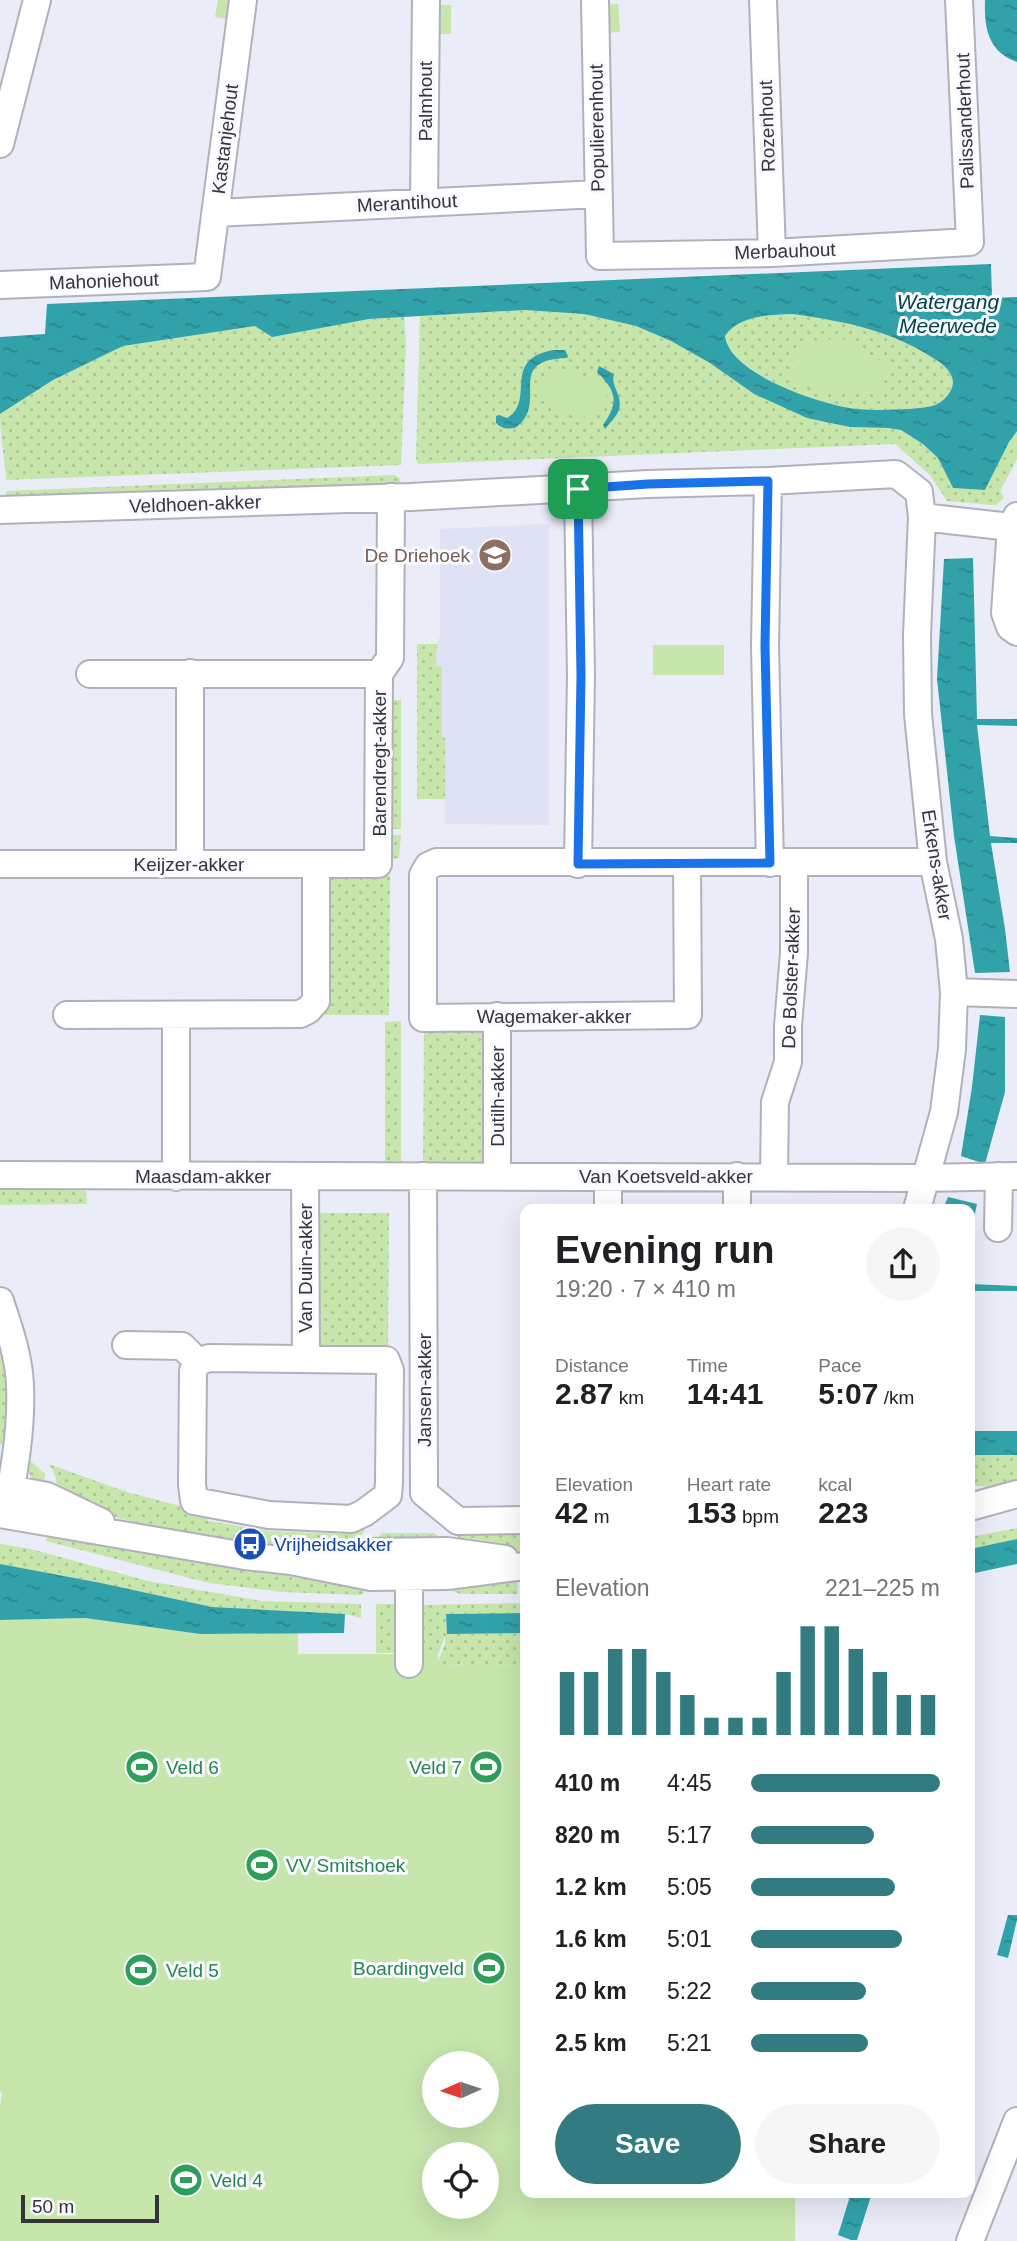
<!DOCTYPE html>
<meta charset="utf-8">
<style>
body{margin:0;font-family:Arial,sans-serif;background:#f6f6f6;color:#202124;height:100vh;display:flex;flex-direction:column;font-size:26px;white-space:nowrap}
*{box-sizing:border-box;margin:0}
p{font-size:23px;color:#757577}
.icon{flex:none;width:38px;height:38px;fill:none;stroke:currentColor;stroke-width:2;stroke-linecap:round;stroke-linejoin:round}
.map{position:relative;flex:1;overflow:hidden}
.panel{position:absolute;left:520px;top:1204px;width:455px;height:994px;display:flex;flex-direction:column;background:#fff;border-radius:14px;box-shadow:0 7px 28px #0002}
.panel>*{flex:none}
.needle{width:46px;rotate:267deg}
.controls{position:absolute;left:422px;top:2051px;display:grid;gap:14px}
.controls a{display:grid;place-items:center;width:77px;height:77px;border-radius:50%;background:#fff;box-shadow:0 7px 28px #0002;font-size:35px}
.scale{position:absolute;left:21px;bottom:18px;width:138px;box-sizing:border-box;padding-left:7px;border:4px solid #343539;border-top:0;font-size:19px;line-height:24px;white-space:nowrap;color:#343539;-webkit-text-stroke:5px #f9faff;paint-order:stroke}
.pin{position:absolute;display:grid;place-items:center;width:60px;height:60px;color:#fff;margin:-30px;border-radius:14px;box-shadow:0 4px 10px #0006}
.round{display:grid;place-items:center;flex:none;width:74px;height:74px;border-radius:37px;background:#f6f6f6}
.summary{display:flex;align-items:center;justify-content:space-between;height:119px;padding:0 35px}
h1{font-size:38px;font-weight:700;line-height:52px}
.metrics{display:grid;grid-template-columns:repeat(3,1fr);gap:10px;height:119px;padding:7px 35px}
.metrics div{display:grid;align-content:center}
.metrics b{font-size:30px;font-weight:700}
.metrics small{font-size:19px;font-weight:400}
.metrics p{font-size:19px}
.chart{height:196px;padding:14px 35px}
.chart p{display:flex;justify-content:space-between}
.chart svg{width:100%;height:126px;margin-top:7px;stroke:#327b80;stroke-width:6}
.button{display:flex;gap:14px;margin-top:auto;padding:14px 35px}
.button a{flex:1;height:80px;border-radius:42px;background:#327b80;color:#fff;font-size:28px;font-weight:700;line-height:80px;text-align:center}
.button a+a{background:#f6f6f6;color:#202124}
ul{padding:0 35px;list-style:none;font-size:23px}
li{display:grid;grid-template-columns:112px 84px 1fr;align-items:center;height:52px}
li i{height:18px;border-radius:9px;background:#327b80}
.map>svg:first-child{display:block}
.built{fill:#dfe2f5}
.grass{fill:url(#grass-dots)}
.park{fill:#c6e6ac;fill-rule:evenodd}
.water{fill:url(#water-ripples);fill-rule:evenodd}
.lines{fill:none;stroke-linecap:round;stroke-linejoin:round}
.minor-casing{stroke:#b0b1bd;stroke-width:30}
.minor{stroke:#fff;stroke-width:26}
.route-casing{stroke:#fff;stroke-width:14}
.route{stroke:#1a73e8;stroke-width:9}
.labels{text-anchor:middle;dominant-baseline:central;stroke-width:6;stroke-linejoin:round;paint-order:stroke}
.street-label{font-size:19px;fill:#343539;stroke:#f9faff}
.education-label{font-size:19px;fill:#785e54;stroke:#f9faff;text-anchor:end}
.transit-label{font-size:19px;fill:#164399;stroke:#f9faff;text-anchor:start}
.leisure-label{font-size:19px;fill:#27864d;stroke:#f9faff;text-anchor:start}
.water-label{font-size:21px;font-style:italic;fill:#004448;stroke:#f9faff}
</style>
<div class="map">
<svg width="1017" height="2241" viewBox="0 0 1017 2241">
<defs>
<pattern id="grass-dots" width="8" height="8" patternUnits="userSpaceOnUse" patternTransform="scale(1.75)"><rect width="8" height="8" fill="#c6e6ac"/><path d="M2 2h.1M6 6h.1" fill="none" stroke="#abc695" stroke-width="1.8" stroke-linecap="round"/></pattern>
<pattern id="water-ripples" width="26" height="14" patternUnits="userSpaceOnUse" patternTransform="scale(1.75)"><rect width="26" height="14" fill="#32a2aa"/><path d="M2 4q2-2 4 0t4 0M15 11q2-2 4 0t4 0" fill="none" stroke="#2b858b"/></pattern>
</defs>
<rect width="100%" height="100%" fill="#eaecf8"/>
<path class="built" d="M 549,524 L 549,825 L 445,824 L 445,739 L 442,738 L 442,666 L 436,666 L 437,644 L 440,636 L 440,529 Z"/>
<path class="grass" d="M 525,310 L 584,314 L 636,326 L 671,341 L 710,363 L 754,394 L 850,427 L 888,428 L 901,430 L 923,444 L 938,458 L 953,488 L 985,490 L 1009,442 L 1017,431 L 1017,459 L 1000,491 L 1004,498 L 996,505 L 990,505 L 947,501 L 930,475 L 895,444 L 418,464 L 416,458 L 420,316 Z
M 792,314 C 843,321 890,330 933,358 C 942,363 952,371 953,382 C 953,390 946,399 939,403 C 930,408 918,408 908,409 C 887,410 864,411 844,407 C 811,400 730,373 725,335 C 739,315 770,315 792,314 Z
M 404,317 L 406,342 L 401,465 L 6,480 C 5,458 0,437 0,414 L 53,380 L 123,346 L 255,326 L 320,327 L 369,319 Z
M 395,475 L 400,479 L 400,491 L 6,505 L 6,491 Z
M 417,644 L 437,644 L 436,666 L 442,666 L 442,737 L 445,738 L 445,799 L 417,799 Z
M 382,700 L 401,700 L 401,829 L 382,829 Z
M 382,835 L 401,835 L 399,858 L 383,860 Z
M 323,876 L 390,876 L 389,1015 L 320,1015 Z
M 401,1021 L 401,1165 L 385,1165 L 385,1022 Z
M 424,1026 L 487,1030 L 491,1165 L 423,1164 Z
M 0,1183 L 69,1184 L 75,1190 L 86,1191 L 87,1204 L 0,1205 Z
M 313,1213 L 389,1213 L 388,1351 L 321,1351 L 313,1343 Z
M 0,1316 L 14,1437 L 0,1445 Z
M 970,1455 L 1017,1455 L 1017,1485 L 990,1487 L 970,1485 Z
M 27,1458 L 45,1474 L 43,1490 L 35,1488 L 25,1463 Z
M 48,1464 L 127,1492 L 203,1512 L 208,1521 L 269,1531 L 342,1534 L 349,1527 L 368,1524 L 359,1540 L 315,1550 L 296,1546 L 247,1541 L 244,1544 L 186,1536 L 119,1518 L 55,1493 C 58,1480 56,1474 48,1464 Z
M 458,1527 L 475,1528 L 482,1534 L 525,1533 L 525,1554 L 494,1554 L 458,1545 Z
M 1017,1528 L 1017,1539 L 970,1549 L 970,1537 Z
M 48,1529 L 365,1583 L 364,1593 L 360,1595 L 282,1592 L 209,1583 L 46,1541 Z
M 382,1533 L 434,1533 L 442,1539 L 375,1540 Z
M 0,1544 L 31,1549 L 148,1581 L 261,1601 L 361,1604 L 361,1618 L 345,1614 L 212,1607 L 101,1583 L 0,1564 Z
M 517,1571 L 518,1594 L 460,1594 L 452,1591 L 451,1581 Z
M 525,1603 L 525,1613 L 446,1614 L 447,1634 L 525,1633 L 525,1666 L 437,1664 L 445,1644 L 445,1637 L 438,1654 L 419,1654 L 419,1605 Z
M 376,1604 L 401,1604 L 396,1653 L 376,1653 Z"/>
<path class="park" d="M 218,0 L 235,0 L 232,20 L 215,17 Z
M 618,4 L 620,32 L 602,33 L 600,5 Z
M 430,5 L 451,5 L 451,34 L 429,34 Z
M 842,339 L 888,365 L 883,388 L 869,394 L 816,389 L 788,381 L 799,341 Z
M 553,372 C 571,370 612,378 606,404 C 605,409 601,414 596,416 C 572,425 517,394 553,372 Z
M 653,645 L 724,645 L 724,675 L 653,675 Z
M 85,1618 L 200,1634 L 298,1633 L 298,1654 L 438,1654 L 438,1664 L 525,1666 L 525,2193 L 795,2193 L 795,2241 L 0,2241 L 0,2108 L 2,2093 L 0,2091 L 0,1620 ZM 434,2063 L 486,2063 L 486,2116 L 434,2116 ZM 434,2154 L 486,2154 L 486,2207 L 434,2207 Z"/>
<path class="water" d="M 985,0 L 1017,0 L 1017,62 C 988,52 984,28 985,0 Z
M 991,264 L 992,298 L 1017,297 L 1017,431 L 1009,442 L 985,490 L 953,488 L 938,458 L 923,444 L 901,430 L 888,428 L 850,427 L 807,418 L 754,394 L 710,363 L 671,341 L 636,326 L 584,314 L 525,310 L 369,319 L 272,337 L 255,326 L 123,346 L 53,380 L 0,414 L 0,337 L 45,334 L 47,304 ZM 792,314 C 843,321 890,330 933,358 C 942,363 952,371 953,382 C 953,390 946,399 939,403 C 930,408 918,408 908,409 C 887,410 864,411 844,407 C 811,400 730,373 725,336 C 739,315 770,315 792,314 Z
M 553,350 L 565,350 L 568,356 L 567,358 C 502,360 551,403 515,428 C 507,429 502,429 496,423 L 496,416 L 499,415 L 507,418 C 537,401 500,360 553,350 Z
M 599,366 L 614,374 C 610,386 623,395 619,409 C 617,417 610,422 605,429 L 603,425 C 619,402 617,392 597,372 Z
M 973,558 L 977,719 L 1017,719 L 1017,726 L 977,725 L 990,836 L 1017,838 L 1017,843 L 991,843 L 1005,929 L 1010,972 L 975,973 L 954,836 L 937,679 L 944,559 Z
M 980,1015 L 1005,1017 L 1005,1092 L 985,1164 L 961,1156 L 972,1087 Z
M 948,1197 L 977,1204 L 970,1236 L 970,1209 L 943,1209 Z
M 970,1284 L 1017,1286 L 1017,1291 L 970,1291 Z
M 970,1431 L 1017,1431 L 1017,1455 L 970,1455 Z
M 1017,1539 L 1017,1564 L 970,1574 L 970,1549 Z
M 0,1564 L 101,1583 L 212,1607 L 345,1614 L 344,1633 L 200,1634 L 85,1618 L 0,1620 Z
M 525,1613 L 525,1633 L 447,1634 L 446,1614 Z
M 1008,1915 L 1017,1915 L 1017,1920 L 1008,1958 L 997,1955 Z
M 851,2193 L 872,2193 L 857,2240 L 851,2240 L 838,2235 Z"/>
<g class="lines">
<defs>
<path id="minor" d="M 595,0 L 600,256 L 772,253 L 970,242 L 959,0
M 763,0 L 772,253
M 0,144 L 37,0
M 424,202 L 426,0
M 216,213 L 598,194
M 0,285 L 207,277 L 243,0
M 768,481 L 765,646 L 770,863
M 578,489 L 581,675 L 578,864
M 0,510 L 411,497 L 648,484 L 768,481 L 896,474 L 919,492 L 922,517 L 917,635 L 918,714 L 933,862 L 949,939 L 954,992 L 952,1049 L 944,1112 L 917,1209
M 922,517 L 1011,527 L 1017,516
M 1011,527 L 1005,613 L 1010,627 L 1017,632
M 190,673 L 190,863
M 90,674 L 379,674
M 0,864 L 378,864 L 379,674 L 390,658 L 391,497
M 687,864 L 688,1015 L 423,1018 L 423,875 L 428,866 L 437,862 L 933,862
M 954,992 L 1017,994
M 67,1015 L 300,1014 L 308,1010 L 316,1001 L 316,864
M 497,1016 L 497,1176
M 0,1175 L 926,1178 L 1017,1176
M 423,1176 L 424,1493 L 458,1521 L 525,1520
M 176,1177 L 176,1015
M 305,1177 L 306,1359
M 774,1177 L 775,1102 L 788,1062 L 788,1026 L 794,953 L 794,862
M 608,1209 L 608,1177
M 737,1209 L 737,1176
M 998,1228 L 999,1176
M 0,1301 C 9,1328 19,1357 20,1385 C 22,1429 14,1472 6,1515
M 126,1345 L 182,1346 L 198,1362
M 209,1358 L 386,1360 L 390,1370 L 389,1482 L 388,1495 L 364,1513 L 351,1519 L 269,1515 L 194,1501 L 192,1484 L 193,1371 L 198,1362 Z
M 0,1487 L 47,1496 L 101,1522
M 970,1507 L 1017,1494
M 0,1514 L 245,1556 L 291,1561 L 371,1577 L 447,1576 L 525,1566
M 317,1558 L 371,1552 L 447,1551 L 505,1559
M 409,1560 L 409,1664
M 970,2241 L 1017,2121"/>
</defs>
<use href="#minor" class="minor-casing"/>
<use href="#minor" class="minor"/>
</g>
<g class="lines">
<defs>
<path id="route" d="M 768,481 L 765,646 L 770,863 L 578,864 L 581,675 L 578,489 L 648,484 Z"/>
</defs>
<use href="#route" class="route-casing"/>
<use href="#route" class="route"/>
</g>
<defs>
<symbol id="school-disc" viewBox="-11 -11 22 22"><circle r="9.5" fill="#8d6e63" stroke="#f9faff"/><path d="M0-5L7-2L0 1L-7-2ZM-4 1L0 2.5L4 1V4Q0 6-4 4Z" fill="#fff"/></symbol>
<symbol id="bus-disc" viewBox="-11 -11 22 22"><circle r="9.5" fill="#1a4fb4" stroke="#f9faff"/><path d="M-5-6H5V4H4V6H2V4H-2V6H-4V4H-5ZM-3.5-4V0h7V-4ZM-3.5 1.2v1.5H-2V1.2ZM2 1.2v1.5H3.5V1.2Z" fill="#fff"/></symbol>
<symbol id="stadium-disc" viewBox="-11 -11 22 22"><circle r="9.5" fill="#2e9e5b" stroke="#f9faff"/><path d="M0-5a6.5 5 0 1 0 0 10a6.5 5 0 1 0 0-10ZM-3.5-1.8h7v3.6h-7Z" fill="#fff"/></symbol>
</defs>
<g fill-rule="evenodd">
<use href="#school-disc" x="476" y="536" width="38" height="38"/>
<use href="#bus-disc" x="231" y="1525" width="38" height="38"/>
<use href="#stadium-disc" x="123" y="1748" width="38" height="38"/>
<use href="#stadium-disc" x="467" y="1748" width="38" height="38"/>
<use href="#stadium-disc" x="243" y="1846" width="38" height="38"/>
<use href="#stadium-disc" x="470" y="1949" width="38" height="38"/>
<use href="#stadium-disc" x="122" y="1951" width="38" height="38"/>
<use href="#stadium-disc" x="167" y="2161" width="38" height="38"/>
</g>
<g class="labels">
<g class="street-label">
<text transform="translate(425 101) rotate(-90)">Palmhout</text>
<text transform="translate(965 121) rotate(-92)">Palissanderhout</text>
<text transform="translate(767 126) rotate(-92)">Rozenhout</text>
<text transform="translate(597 128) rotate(-91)">Populierenhout</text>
<text transform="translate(225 139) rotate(-83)">Kastanjehout</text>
<text transform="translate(407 203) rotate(-3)">Merantihout</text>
<text transform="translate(785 251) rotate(-2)">Merbauhout</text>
<text transform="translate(104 281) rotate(-2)">Mahoniehout</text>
<text transform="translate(195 504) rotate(-2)">Veldhoen-akker</text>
<text transform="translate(379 763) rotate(-90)">Barendregt-akker</text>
<text x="189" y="864">Keijzer-akker</text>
<text transform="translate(937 865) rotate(81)">Erkens-akker</text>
<text transform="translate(791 978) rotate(-88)">De Bolster-akker</text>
<text x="554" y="1016">Wagemaker-akker</text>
<text transform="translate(497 1096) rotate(-90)">Dutilh-akker</text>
<text x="203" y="1176">Maasdam-akker</text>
<text x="666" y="1176">Van Koetsveld-akker</text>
<text transform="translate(305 1268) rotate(-90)">Van Duin-akker</text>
<text transform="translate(424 1390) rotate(-90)">Jansen-akker</text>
</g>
<g class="education-label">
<text x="470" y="555">De Driehoek</text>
</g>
<g class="transit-label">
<text x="274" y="1544">Vrijheidsakker</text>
</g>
<g class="leisure-label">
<text x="166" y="1767">Veld 6</text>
<text x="462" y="1767" text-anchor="end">Veld 7</text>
<text x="286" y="1865">VV Smitshoek</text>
<text x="464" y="1968" text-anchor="end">Boardingveld</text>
<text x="166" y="1970">Veld 5</text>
<text x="210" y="2180">Veld 4</text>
</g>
<g class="water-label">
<text x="948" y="301">Watergang<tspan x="948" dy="24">Meerwede</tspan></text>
</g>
</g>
</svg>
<div class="controls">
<a><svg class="needle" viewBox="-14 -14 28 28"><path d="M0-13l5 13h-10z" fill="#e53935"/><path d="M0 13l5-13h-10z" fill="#757577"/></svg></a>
<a><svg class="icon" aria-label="locate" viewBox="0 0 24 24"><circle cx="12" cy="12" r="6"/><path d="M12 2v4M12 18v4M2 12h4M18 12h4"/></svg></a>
</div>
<div class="scale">50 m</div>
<div class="pin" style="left:578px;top:489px;background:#1e9e55"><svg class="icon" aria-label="arrive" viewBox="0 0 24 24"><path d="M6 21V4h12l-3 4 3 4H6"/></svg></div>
<section class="panel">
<div class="summary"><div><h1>Evening run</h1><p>19:20 · 7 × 410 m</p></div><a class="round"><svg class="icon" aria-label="share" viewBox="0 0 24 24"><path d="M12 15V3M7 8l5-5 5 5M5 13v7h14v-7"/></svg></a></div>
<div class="metrics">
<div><p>Distance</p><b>2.87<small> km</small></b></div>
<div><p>Time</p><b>14:41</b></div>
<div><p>Pace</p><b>5:07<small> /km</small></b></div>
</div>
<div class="metrics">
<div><p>Elevation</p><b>42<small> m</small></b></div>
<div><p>Heart rate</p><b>153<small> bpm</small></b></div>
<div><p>kcal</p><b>223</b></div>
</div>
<div class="chart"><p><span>Elevation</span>221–225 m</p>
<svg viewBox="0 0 160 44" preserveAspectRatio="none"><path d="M5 44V22M15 44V22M25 44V14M35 44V14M45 44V22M55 44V30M65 44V38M75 44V38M85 44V38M95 44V22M105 44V6M115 44V6M125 44V14M135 44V22M145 44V30M155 44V30"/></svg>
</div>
<ul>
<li><b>410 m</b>4:45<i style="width:100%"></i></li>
<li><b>820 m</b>5:17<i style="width:65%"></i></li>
<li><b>1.2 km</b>5:05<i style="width:76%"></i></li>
<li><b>1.6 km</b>5:01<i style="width:80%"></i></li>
<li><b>2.0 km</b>5:22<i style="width:61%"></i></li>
<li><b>2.5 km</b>5:21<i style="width:62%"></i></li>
</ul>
<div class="button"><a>Save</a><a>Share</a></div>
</section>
</div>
